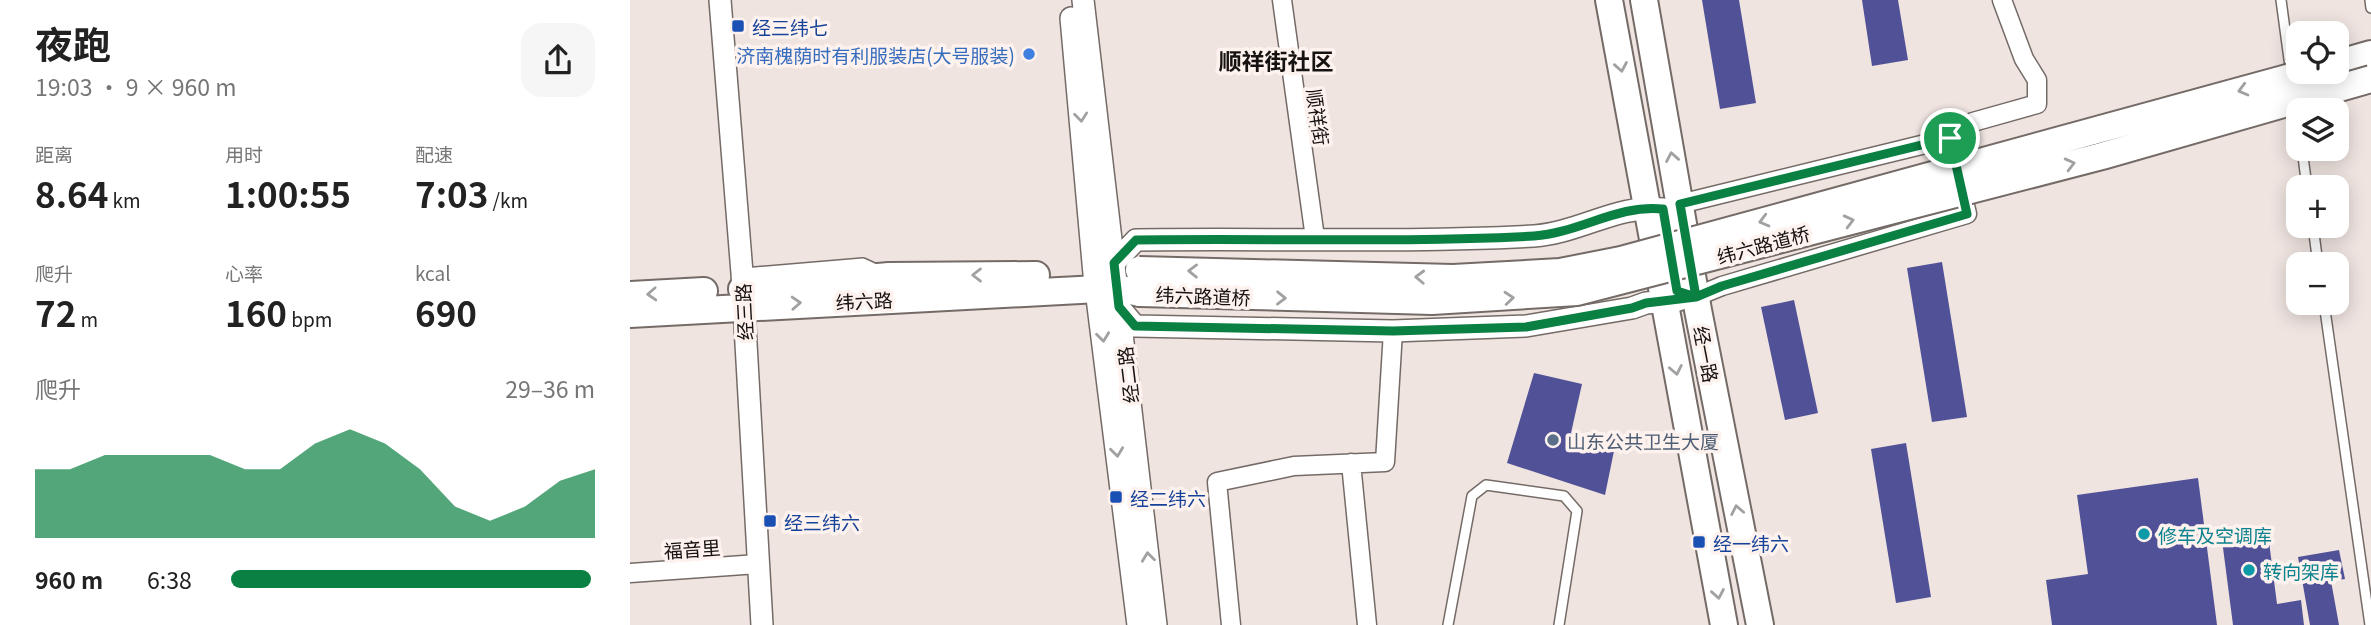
<!DOCTYPE html>
<html lang="zh">
<meta charset="utf-8">
<style>
body{margin:0;font-family:Georgia,"Noto Sans SC",serif;background:#f6f6f6;color:#222;height:100vh;display:flex;flex-direction:column;font-size:26px;white-space:nowrap}
*{box-sizing:border-box;margin:0}
p{font-size:23px;color:#767676}
.icon{flex:none;width:38px;height:38px;fill:none;stroke:currentColor;stroke-width:2;stroke-linecap:round;stroke-linejoin:round}
.map{position:relative;flex:1;overflow:hidden}
.details{display:flex;flex-direction:column;background:#fff;width:630px}
.details>*{flex:none}
.tools{position:absolute;left:1656px;top:21px;display:grid;gap:14px}
.tools a{display:grid;place-items:center;width:63px;height:63px;border-radius:14px;background:#fff;box-shadow:0 4px 18px #0003;font-size:35px}
.pin{position:absolute;display:grid;place-items:center;width:60px;height:60px;color:#fff;margin:-30px;border:4px solid #fff;border-radius:50%;box-shadow:0 2px 7px #0007}
.round{display:grid;place-items:center;flex:none;width:74px;height:74px;border-radius:21px;background:#f6f6f6}
.summary{display:flex;align-items:center;justify-content:space-between;height:119px;padding:0 35px}
h1{font-size:38px;font-weight:700;line-height:52px}
.metrics{display:grid;grid-template-columns:repeat(3,1fr);gap:10px;height:119px;padding:7px 35px}
.metrics div{display:grid;align-content:center}
.metrics b{font-size:35px;font-weight:700}
.metrics small{font-size:19px;font-weight:400}
.metrics p{font-size:19px}
.chart{height:196px;padding:14px 35px}
.chart p{display:flex;justify-content:space-between}
.chart svg{width:100%;height:126px;margin-top:7px;fill:#0b8043;opacity:.7}
ul{padding:0 35px;list-style:none;font-size:23px}
li{display:grid;grid-template-columns:112px 84px 1fr;align-items:center;height:52px}
li i{height:18px;border-radius:9px;background:#0b8043}
main{display:flex;flex:1;min-height:0}
.map>svg:first-child{display:block}
.building{fill:#515197}
.lines{fill:none;stroke-linecap:round;stroke-linejoin:round}
.service-casing{stroke:#746b67;stroke-width:12}
.minor-casing{stroke:#746b67;stroke-width:21}
.tertiary-casing{stroke:#746b67;stroke-width:24}
.primary-casing{stroke:#746b67;stroke-width:30}
.service{stroke:#fff;stroke-width:9}
.minor{stroke:#fff;stroke-width:18}
.tertiary{stroke:#fff;stroke-width:21}
.primary{stroke:#fff;stroke-width:26}
.primary-bridge-casing{stroke:#746b67;stroke-width:30;stroke-linecap:butt}
.primary-bridge{stroke:#fff;stroke-width:26}
.oneway{stroke:#a2a0a0}
.route-casing{stroke:#fff;stroke-width:14}
.route{stroke:#0b8043;stroke-width:9}
.transit-dot{fill:#1a4fb4;stroke:#fdf2ed;stroke-width:2.5}
.shop-dot{fill:#3f7fe0;stroke:#fdf2ed;stroke-width:2.5}
.service-dot{fill:#5c6f8a;stroke:#fdf2ed;stroke-width:2.5}
.culture-dot{fill:#0f9aa8;stroke:#fdf2ed;stroke-width:2.5}
.labels{text-anchor:middle;dominant-baseline:central;stroke-width:7;stroke-linejoin:round;paint-order:stroke}
.transit-label{font-size:19px;fill:#164399;stroke:#fdf2ed;text-anchor:start}
.shop-label{font-size:19px;fill:#366cbe;stroke:#fdf2ed;text-anchor:end}
.street-label{font-size:19px;fill:#161211;stroke:#fdf2ed}
.service-label{font-size:19px;fill:#4e5e75;stroke:#fdf2ed;text-anchor:start}
.culture-label{font-size:19px;fill:#0d838f;stroke:#fdf2ed;text-anchor:start}
.quarter-label{font-size:23px;font-weight:bold;fill:#161211;stroke:#fdf2ed}
</style>
<main>
<section class="details">
<div class="summary"><div><h1>夜跑</h1><p>19:03 · 9 × 960 m</p></div><a class="round"><svg class="icon" aria-label="share" viewBox="0 0 24 24"><path d="M12 15V3M7 8l5-5 5 5M5 13v7h14v-7"/></svg></a></div>
<div class="metrics">
<div><p>距离</p><b>8.64<small> km</small></b></div>
<div><p>用时</p><b>1:00:55</b></div>
<div><p>配速</p><b>7:03<small> /km</small></b></div>
</div>
<div class="metrics">
<div><p>爬升</p><b>72<small> m</small></b></div>
<div><p>心率</p><b>160<small> bpm</small></b></div>
<div><p>kcal</p><b>690</b></div>
</div>
<div class="chart"><p><span>爬升</span>29–36 m</p>
<svg viewBox="0 0 160 44" preserveAspectRatio="none"><path d="M0 44V20L10 20L20 15L30 15L40 15L50 15L60 20L70 20L80 11L90 6L100 11L110 20L120 33L130 38L140 33L150 24L160 20V44z"/></svg>
</div>
<ul>
<li><b>960 m</b>6:38<i style="width:99%"></i></li>
</ul>
</section>
<div class="map">
<svg width="1741" height="625" viewBox="0 0 1741 625">
<rect width="100%" height="100%" fill="#efe4e0"/>
<path class="building" d="M 1072,0 L 1109,0 L 1126,103 L 1090,109 Z
M 1232,0 L 1268,0 L 1278,60 L 1242,66 Z
M 1312,262 L 1337,417 L 1302,422 L 1277,268 Z
M 1164,300 L 1188,413 L 1155,420 L 1131,307 Z
M 904,373 L 952,384 L 941,433 L 985,446 L 975,495 L 877,463 Z
M 1276,443 L 1301,597 L 1266,603 L 1241,449 Z
M 1568,478 L 1587,625 L 1422,625 L 1416,580 L 1458,574 L 1447,495 Z
M 1638,534 L 1647,604 L 1671,600 L 1674,625 L 1603,625 L 1592,540 Z
M 1709,550 L 1715,579 L 1701,581 L 1709,625 L 1680,625 L 1668,557 Z"/>
<g class="lines">
<defs>
<path id="service" d="M 1651,0 L 1661,74
M 1740,0 L 1741,8
M 1665,102 L 1668,120
M 1672,149 L 1677,187
M 1683,226 L 1688,264
M 113,273 L 233,263 L 248,270
M 1694,303 L 1740,625
M 818,625 L 842,496 L 856,485 L 934,496 L 947,511 L 929,625"/>
<path id="minor" d="M 652,0 L 685,238
M 1050,204 L 1320,138 L 1343,122 L 1407,104 L 1407,80 L 1394,59 L 1372,0
M 1065,297 L 1092,286 L 1337,214 L 1320,138
M 721,463 L 737,625
M 0,573 L 128,564
M 601,625 L 587,482 L 664,466 L 755,462 L 763,331"/>
<path id="tertiary" d="M 90,0 L 112,273 L 132,625
M 453,0 L 526,625
M 441,18 L 464,274 L 508,625
M 464,274 L 484,263 L 506,240 C 639,238 772,243 904,236 C 949,233 988,204 1033,209 L 1047,291 L 1065,297
M 488,306 L 505,326 L 763,331 L 896,326 L 1002,308 L 1016,303 L 1049,300"/>
<path id="primary" d="M 979,0 L 1094,625
M 1014,0 L 1068,310 L 1130,625
M 1706,64 L 1741,54
M 112,289 L 259,276 L 406,275
M 0,295 L 74,291
M 0,314 L 487,288 L 510,293"/>
</defs>
<use href="#service" class="service-casing"/>
<use href="#minor" class="minor-casing"/>
<use href="#tertiary" class="tertiary-casing"/>
<use href="#primary" class="primary-casing"/>
<use href="#service" class="service"/>
<use href="#minor" class="minor"/>
<use href="#tertiary" class="tertiary"/>
<use href="#primary" class="primary"/>
<defs>
<path id="primary-bridge" d="M 509,270 L 823,278 L 930,272 L 991,260 L 1171,211 L 1679,72
M 510,293 L 802,301 L 947,292 L 1472,156 L 1741,79"/>
</defs>
<use href="#primary-bridge" class="primary-bridge-casing"/>
<use href="#primary-bridge" class="primary-bridge"/>
</g>
<defs><path id="oneway-chevron" d="M-2-3.5L2.5 0L-2 3.5" fill="none" stroke-width="1.6" stroke-linecap="round" stroke-linejoin="round" transform="scale(1.75)"/></defs>
<g class="oneway">
<use href="#oneway-chevron" transform="translate(991 67) rotate(80)"/>
<use href="#oneway-chevron" transform="translate(1613 90) rotate(165)"/>
<use href="#oneway-chevron" transform="translate(451 117) rotate(84)"/>
<use href="#oneway-chevron" transform="translate(1042 157) rotate(-100)"/>
<use href="#oneway-chevron" transform="translate(1440 164) rotate(-14)"/>
<use href="#oneway-chevron" transform="translate(1134 221) rotate(165)"/>
<use href="#oneway-chevron" transform="translate(1219 221) rotate(-14)"/>
<use href="#oneway-chevron" transform="translate(563 271) rotate(-179)"/>
<use href="#oneway-chevron" transform="translate(347 275) rotate(180)"/>
<use href="#oneway-chevron" transform="translate(790 277) rotate(-178)"/>
<use href="#oneway-chevron" transform="translate(22 294) rotate(177)"/>
<use href="#oneway-chevron" transform="translate(651 298) rotate(1)"/>
<use href="#oneway-chevron" transform="translate(879 298) rotate(-5)"/>
<use href="#oneway-chevron" transform="translate(166 303) rotate(-3)"/>
<use href="#oneway-chevron" transform="translate(473 337) rotate(83)"/>
<use href="#oneway-chevron" transform="translate(1046 370) rotate(79)"/>
<use href="#oneway-chevron" transform="translate(487 452) rotate(83)"/>
<use href="#oneway-chevron" transform="translate(1107 510) rotate(-101)"/>
<use href="#oneway-chevron" transform="translate(518 557) rotate(-97)"/>
<use href="#oneway-chevron" transform="translate(1088 594) rotate(80)"/>
</g>
<g class="lines">
<defs>
<path id="route" d="M 1320,138 L 1337,214 L 1092,286 L 1066,297 L 1047,291 L 1033,209 C 988,204 949,233 904,236 C 772,243 639,238 506,240 L 484,263 L 489,307 L 505,326 L 763,331 L 896,327 L 1002,308 L 1016,303 L 1066,297 L 1050,204 L 1320,138"/>
</defs>
<use href="#route" class="route-casing"/>
<use href="#route" class="route"/>
</g>
<g class="transit-dot">
<rect x="101" y="19" width="14" height="14" rx="3.5"/>
<rect x="479" y="490" width="14" height="14" rx="3.5"/>
<rect x="133" y="514" width="14" height="14" rx="3.5"/>
<rect x="1062" y="535" width="14" height="14" rx="3.5"/>
</g>
<circle class="shop-dot" cx="399" cy="54" r="7"/>
<circle class="service-dot" cx="923" cy="440" r="7"/>
<g class="culture-dot">
<circle cx="1514" cy="534" r="7"/>
<circle cx="1619" cy="570" r="7"/>
</g>
<g class="labels">
<g class="transit-label">
<text x="122" y="26">经三纬七</text>
<text x="500" y="497">经二纬六</text>
<text x="154" y="521">经三纬六</text>
<text x="1083" y="542">经一纬六</text>
</g>
<g class="shop-label">
<text x="385" y="54">济南槐荫时有利服装店(大号服装)</text>
</g>
<g class="street-label">
<text transform="translate(689 117) rotate(82)">顺祥街</text>
<text transform="translate(1133 244) rotate(-15)">纬六路道桥</text>
<text transform="translate(573 295) rotate(2)">纬六路道桥</text>
<text transform="translate(234 300) rotate(-3)">纬六路</text>
<text transform="translate(113 312) rotate(-93)">经三路</text>
<text transform="translate(1077 354) rotate(79)">经一路</text>
<text transform="translate(497 375) rotate(-97)">经二路</text>
<text transform="translate(62 548) rotate(-4)">福音里</text>
</g>
<g class="service-label">
<text x="937" y="440">山东公共卫生大厦</text>
</g>
<g class="culture-label">
<text x="1528" y="534">修车及空调库</text>
<text x="1633" y="570">转向架库</text>
</g>
<g class="quarter-label">
<text x="646" y="60">顺祥街社区</text>
</g>
</g>
</svg>
<div class="tools">
<a><svg class="icon" aria-label="locate" viewBox="0 0 24 24"><circle cx="12" cy="12" r="6"/><path d="M12 2v4M12 18v4M2 12h4M18 12h4"/></svg></a>
<a><svg class="icon" aria-label="layers" viewBox="0 0 24 24"><path d="M12 4l9 5-9 5-9-5zM3 14l9 5 9-5"/></svg></a>
<a>+</a>
<a>−</a>
</div>
<div class="pin" style="left:1320px;top:138px;background:#1e9e55"><svg class="icon" aria-label="arrive" viewBox="0 0 24 24"><path d="M6 21V4h12l-3 4 3 4H6"/></svg></div>
</div>
</main>
